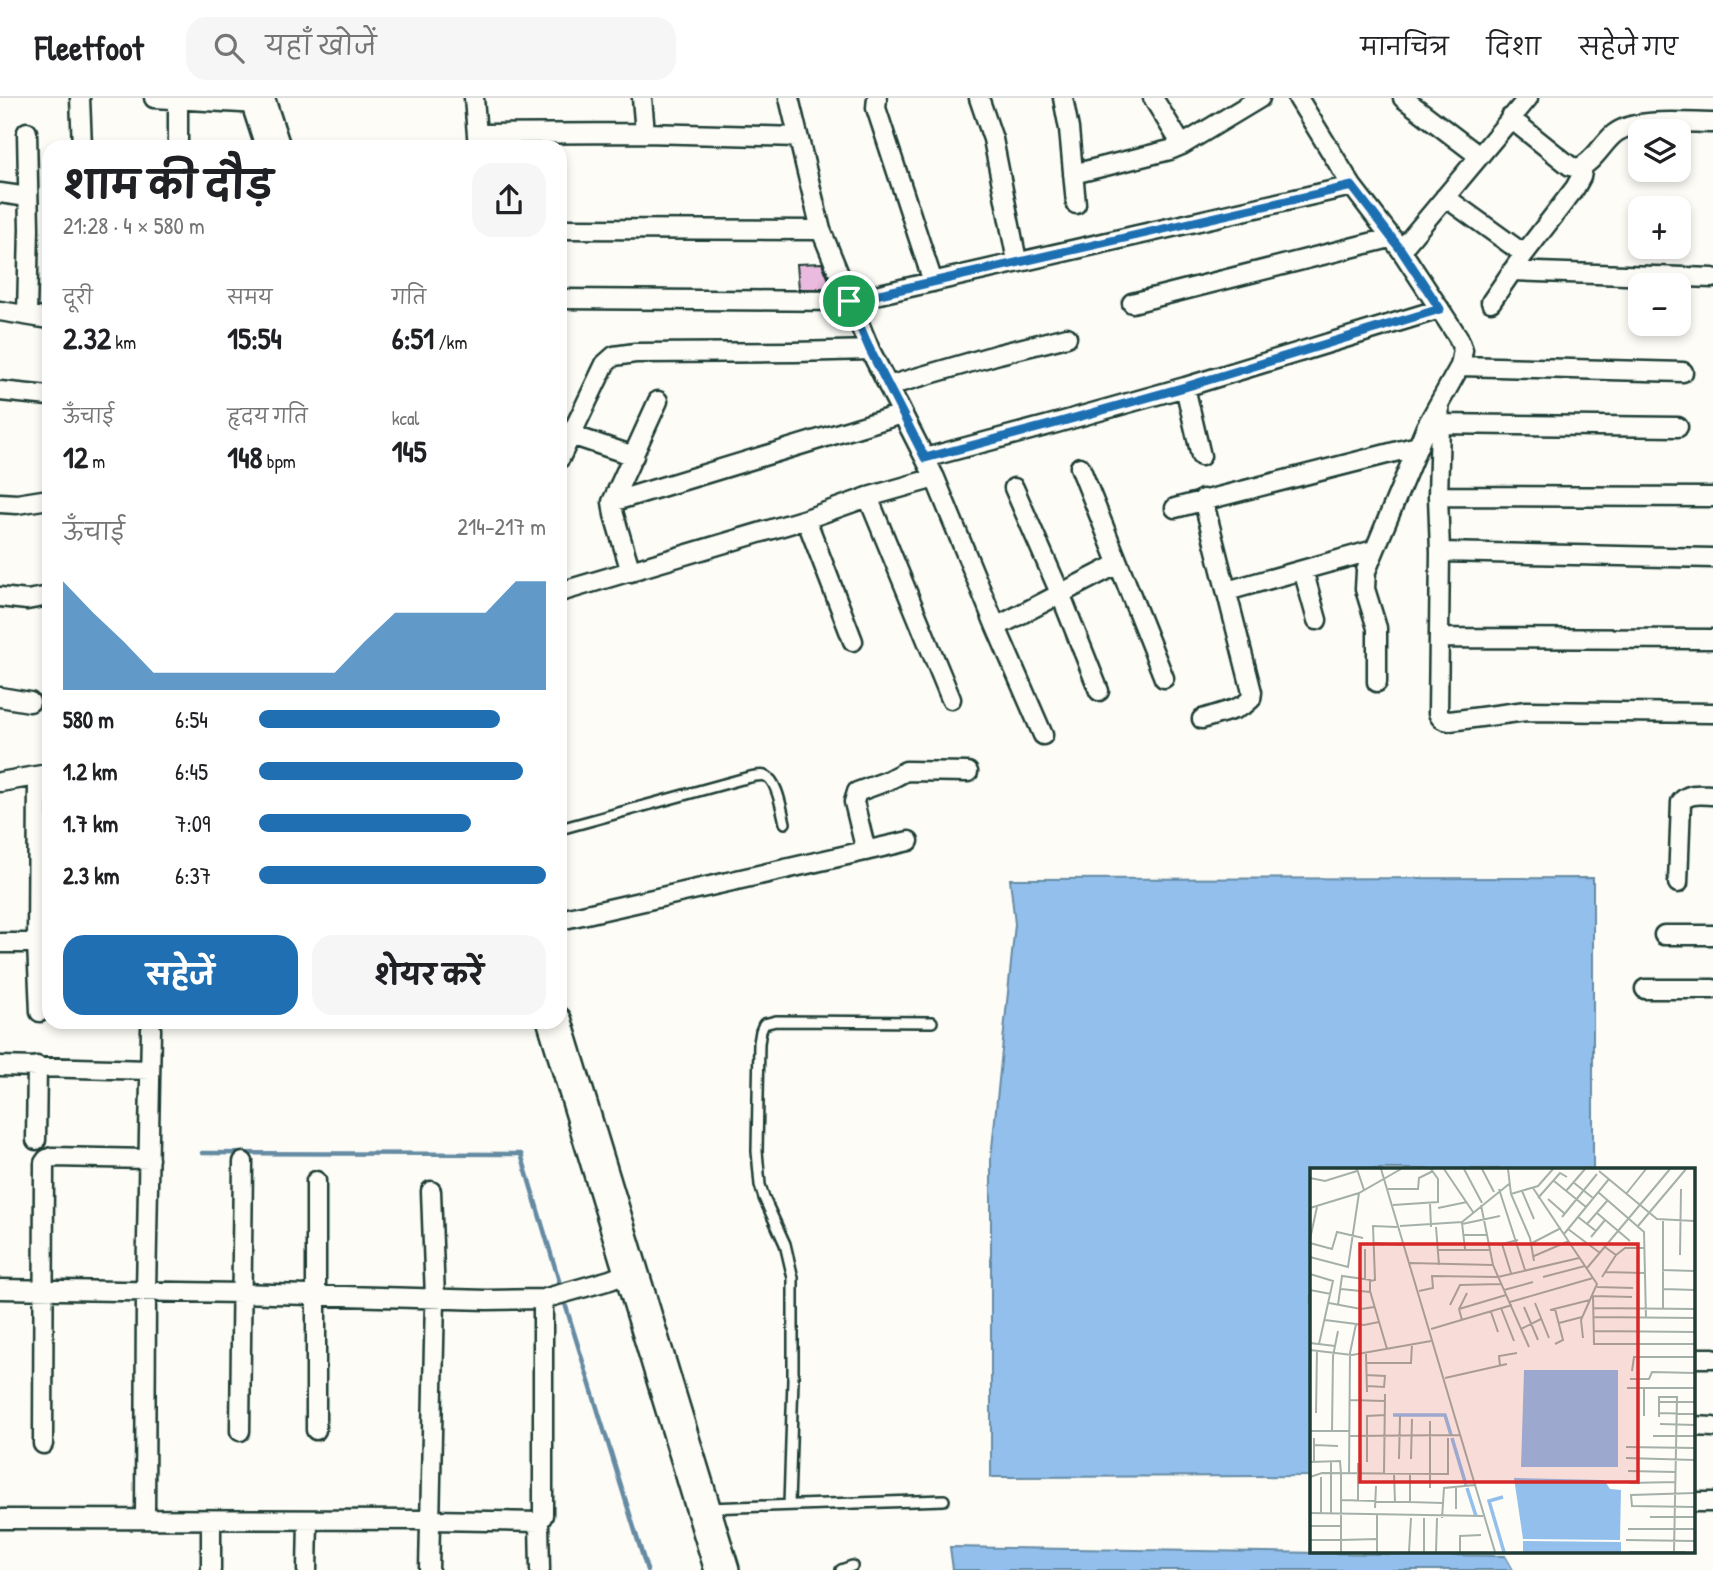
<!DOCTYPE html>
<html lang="hi">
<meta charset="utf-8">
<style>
body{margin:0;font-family:"Patrick Hand","Playpen Sans Deva",sans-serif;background:#f6f6f6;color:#202124;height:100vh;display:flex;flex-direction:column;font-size:26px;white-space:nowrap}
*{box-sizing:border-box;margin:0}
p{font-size:23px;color:#757577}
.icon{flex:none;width:38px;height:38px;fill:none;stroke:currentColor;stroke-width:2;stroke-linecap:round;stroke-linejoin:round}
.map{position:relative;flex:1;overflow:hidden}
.side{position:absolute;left:42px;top:42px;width:525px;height:889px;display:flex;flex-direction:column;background:#fff;border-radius:21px;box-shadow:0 4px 10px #0003}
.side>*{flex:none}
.buttons{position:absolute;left:1628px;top:21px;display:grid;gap:14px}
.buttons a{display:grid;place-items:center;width:63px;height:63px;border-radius:14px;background:#fff;box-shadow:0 4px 10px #0003;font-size:35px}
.pin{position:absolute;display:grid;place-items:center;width:60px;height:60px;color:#fff;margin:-30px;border:4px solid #fff;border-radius:50%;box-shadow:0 2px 7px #0007}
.round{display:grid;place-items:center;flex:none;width:74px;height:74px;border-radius:21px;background:#f6f6f6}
.summary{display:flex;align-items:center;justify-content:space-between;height:119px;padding:0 21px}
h1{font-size:38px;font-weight:700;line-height:52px}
.figures{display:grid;grid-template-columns:repeat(3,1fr);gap:10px;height:119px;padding:7px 21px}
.figures div{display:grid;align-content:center}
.figures b{font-size:30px;font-weight:700}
.figures small{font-size:19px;font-weight:400}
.figures p{font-size:19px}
.chart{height:196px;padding:14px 21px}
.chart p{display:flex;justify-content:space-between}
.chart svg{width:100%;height:126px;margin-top:7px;fill:#1f6fb2;opacity:.7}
.cta{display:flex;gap:14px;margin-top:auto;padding:14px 21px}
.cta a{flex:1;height:80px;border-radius:21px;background:#1f6fb2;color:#fff;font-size:28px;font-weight:700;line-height:80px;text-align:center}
.cta a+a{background:#f6f6f6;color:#202124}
ul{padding:0 21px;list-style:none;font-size:23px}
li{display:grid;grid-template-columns:112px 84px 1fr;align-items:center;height:52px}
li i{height:18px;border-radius:9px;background:#1f6fb2}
header{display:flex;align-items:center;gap:42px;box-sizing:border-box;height:98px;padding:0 35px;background:#fff;border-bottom:2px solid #e0e0e0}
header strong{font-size:33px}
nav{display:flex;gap:38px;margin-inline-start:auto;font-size:24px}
.search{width:490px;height:63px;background:#f6f6f6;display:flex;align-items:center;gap:18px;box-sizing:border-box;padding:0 24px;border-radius:21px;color:#757577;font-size:26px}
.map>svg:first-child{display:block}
.water{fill:#93bfed;stroke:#658ba3;stroke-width:2}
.shadow{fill:#0003}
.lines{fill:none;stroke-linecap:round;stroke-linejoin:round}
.stream{stroke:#658ba3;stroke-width:4.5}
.building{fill:#eabbde;stroke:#1f3d34;stroke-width:2}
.lane-casing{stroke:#1f3d34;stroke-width:14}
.street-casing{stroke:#1f3d34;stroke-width:23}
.highway-casing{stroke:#1f3d34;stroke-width:38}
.lane{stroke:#fdfcf7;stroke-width:9}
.street{stroke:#fdfcf7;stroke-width:18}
.highway{stroke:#fdfcf7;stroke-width:33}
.route-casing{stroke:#fff;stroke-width:14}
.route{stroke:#1f6fb2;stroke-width:9}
.inset-river{fill:none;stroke:#93bfed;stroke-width:3.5}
.inset-road{fill:none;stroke:#a4b0a9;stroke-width:2}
.view{fill:#d62828;fill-opacity:0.15;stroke:#d62828;stroke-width:3.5}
.inset-edge{fill:none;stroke:#1f3d34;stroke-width:3.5}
</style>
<header>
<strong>Fleetfoot</strong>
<div class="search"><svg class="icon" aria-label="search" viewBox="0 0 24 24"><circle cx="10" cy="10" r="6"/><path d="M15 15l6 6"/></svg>यहाँ खोजें</div>
<nav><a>मानचित्र</a><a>दिशा</a><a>सहेजे गए</a></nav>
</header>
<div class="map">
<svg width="1713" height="1472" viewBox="0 0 1713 1472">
<rect width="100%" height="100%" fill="#fdfcf7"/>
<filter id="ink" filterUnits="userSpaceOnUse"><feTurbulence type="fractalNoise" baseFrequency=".0143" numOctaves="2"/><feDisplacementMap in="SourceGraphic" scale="14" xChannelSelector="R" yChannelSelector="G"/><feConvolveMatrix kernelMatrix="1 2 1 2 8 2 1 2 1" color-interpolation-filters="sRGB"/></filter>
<g filter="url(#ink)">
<path class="water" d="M 1593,780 L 1593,1071 L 1312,1071 L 1312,1378 L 991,1379 L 991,1060 L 1015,826 L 1010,781 Z
M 950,1449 L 1505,1458 L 1513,1472 L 953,1472 Z"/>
<path class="shadow" d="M 825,173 L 831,189 L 832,197 L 804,196 L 800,191 Z"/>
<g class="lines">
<path class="stream" d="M 202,1055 L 521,1056 L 560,1186
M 563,1199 L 647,1472"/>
</g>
<path class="building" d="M 822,165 L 829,182 L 829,191 L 799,191 L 797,166 Z"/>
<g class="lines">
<defs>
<path id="lane" d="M 560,731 L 742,681 C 748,680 758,676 765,678 C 777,681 782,713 785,725
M 789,1407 L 793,1281 L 793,1180 L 785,1146 L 764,1100 L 760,1087 L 757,1053 L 759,945 L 761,933 L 764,926 L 776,923 L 932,924
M 708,1410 L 944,1402
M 841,1472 L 852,1468"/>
<path id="street" d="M 80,0 L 82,49
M 154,0 L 259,6
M 474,0 L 478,49
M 642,0 L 645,35
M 789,0 L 821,132 L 870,252 L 935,380 L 996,529 L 1043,637
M 877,0 L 876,10 L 933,184
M 979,0 L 993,41 L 1017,163
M 1063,0 L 1069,31 L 1076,106
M 1153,0 L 1182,47
M 1298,0 L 1352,88 L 1401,152 L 1458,239 L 1463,252 L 1460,268 L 1426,329 L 1366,473 L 1365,491 L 1377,530 L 1377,584
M 1403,0 L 1479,58
M 178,2 L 178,49
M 1510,20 L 1570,68 L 1578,70 C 1593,65 1602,46 1614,36 C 1635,19 1687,25 1713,25
M 27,34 L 29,131 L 27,216
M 477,36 L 645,35 L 798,39
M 1073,76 L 1170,52 L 1182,47 L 1260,0
M 0,95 L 28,99
M 1445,99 L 1524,156
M 560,131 L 821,132
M 1401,152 L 1528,0
M 1512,173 L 1713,180
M 560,201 L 849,203 L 1352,88
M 1491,204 L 1524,156 L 1575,90 L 1581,79 L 1583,69
M 1132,205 L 1390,140
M 0,213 L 49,221
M 1460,268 L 1683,274
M 888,288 L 999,256 L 1067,239
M 1185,289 L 1201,358
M 0,293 L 49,298
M 1439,307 L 1440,326 L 1438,398 L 1440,454 L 1438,615 C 1441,622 1444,622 1450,623 L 1526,613 L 1713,615
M 1440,326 L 1678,329
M 571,337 L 634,358
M 560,360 L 605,266 L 614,258 L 635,255 L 795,254 L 870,252
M 925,360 L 1053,326 L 1185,289 L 1440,211
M 1080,369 L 1164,580
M 1014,390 L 1060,495 L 1099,593
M 1438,398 L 1713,399
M 868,399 L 951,601
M 612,404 L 902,316
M 0,405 L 17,406 L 49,401
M 1175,410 L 1418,348
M 806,421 L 853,543
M 1440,454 L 1713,460
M 1303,472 L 1317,522
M 631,474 L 614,417 L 612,404 L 658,303
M 1227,493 L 1374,452
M 560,494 L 806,421 L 868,399 L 935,380
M 0,499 L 27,502 L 49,498
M 996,529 L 1118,466
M 1439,540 L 1713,541
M 0,599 L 30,604
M 1202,621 L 1235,611 L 1244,607 L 1251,601 L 1252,594 L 1203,401
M 38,679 L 37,845 L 40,914
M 0,684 L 48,676
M 866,753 L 854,704 L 857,694 L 887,683 L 906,673 L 968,674
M 1678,785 L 1681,704 C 1689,694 1702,697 1713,697
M 560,822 L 909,743
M 1664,837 L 1713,837
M 0,845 L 37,845
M 1645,891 L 1713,891
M 0,968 L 150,972
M 36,1042 L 37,968
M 0,1191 L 241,1195 L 487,1202 L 543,1201 L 610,1182 L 631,1174
M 1694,1260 L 1713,1260
M 1694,1328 L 1713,1329
M 316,1332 L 316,1083
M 240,1333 L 243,1064
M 43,1346 L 44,1065 L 47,1061 L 52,1059 L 149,1061
M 1694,1404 L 1713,1404
M 145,1420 L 146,1194 L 151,931
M 0,1421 L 431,1422 L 539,1424 L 543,1417 L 543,1201
M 211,1422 L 211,1472
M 539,1424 L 540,1472
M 307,1472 L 308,1422
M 429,1472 L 435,1200 L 431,1093"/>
<path id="highway" d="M 257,0 L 273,49
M 555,924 L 722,1472"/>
</defs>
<use href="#lane" class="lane-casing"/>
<use href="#street" class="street-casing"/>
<use href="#highway" class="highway-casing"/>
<use href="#lane" class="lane"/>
<use href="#street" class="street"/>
<use href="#highway" class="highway"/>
</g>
</g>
<g class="lines" filter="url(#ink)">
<defs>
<path id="route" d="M 1352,88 L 1401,152 L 1440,211 L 1185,289 L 1053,326 L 925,360 L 870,252 L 849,203 Z"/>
</defs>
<use href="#route" class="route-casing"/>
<use href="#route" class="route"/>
</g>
<g transform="translate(1310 1070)">
<rect width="385" height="385" fill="#fdfcf7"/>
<path d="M 214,202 L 308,202 L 308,299 L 211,299 ZM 204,310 L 294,312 L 300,321 L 311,322 L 310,372 L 213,371 ZM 213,373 L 311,374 L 311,384 L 213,384 Z" fill="#93bfed"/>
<path class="inset-river" d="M 83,247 L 135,247 L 141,267M 142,270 L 156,317M 157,320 L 166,348M 193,329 L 179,333 L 194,384"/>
<path class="inset-road" d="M 47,1 L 54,22M 71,1 L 185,384M 134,1 L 163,44M 154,1 L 172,35M 172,1 L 184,24M 198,1 L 201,26 L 220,70 L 224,93M 289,3 L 347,51 L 385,53M 0,10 L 15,13 L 47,3M 244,13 L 276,39M 263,14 L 283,30M 223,20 L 287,116 L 271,152 L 273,170M 78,21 L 108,21 L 109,10 L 123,3M 189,21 L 215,102M 212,23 L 224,51M 256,23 L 275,1M 288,24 L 334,64 L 336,150M 201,26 L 228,18 L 243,1M 316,26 L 336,1M 228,30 L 250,5 L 257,9M 238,31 L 255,46M 120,35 L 121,59M 83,37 L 128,34 L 128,11 L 121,1M 171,37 L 183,97 L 219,179M 0,40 L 49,25 L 91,1M 128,40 L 157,34M 287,45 L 320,73M 252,49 L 287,6M 268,49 L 286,63M 353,53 L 353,140M 152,55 L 155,81M 152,56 L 190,48M 277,56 L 297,33M 90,58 L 152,54 L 199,16M 328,58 L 376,1M 126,59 L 129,97M 258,61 L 290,85M 254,66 L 299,11M 153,67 L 176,67M 281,69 L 295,52M 0,71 L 7,39M 0,75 L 22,81 L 27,64 L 53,70M 63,75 L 92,77M 222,75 L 251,60M 295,79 L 306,87 L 315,80 L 334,80M 55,81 L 55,111M 128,82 L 179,82M 370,87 L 371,21M 224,88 L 259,73M 0,89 L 38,99 L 49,25M 100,95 L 183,97M 277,100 L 360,1M 352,102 L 385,103M 295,104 L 334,105M 201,105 L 192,76 L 208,72M 0,106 L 23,113 L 9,176M 233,109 L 275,98M 292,109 L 306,87M 287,119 L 323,120M 31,121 L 60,124M 353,121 L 385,122M 0,122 L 21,126M 194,122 L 223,114M 109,123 L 123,120 L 122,108 L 188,109 L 269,90M 283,128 L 284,176 L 385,176M 283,128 L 322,129M 200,134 L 283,110M 19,135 L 51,141 L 64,139M 225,135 L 239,170M 28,137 L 32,108 L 61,112M 140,137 L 150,117 L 191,116M 214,139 L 228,172M 191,140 L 204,173M 283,140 L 385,141M 149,141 L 196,127M 240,142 L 280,132M 181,144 L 188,164M 283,149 L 385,150M 15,152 L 54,157 L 69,154M 152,152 L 149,141 L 157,125M 249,155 L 272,149M 121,161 L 202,137M 211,161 L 231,151M 283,163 L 385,164M 0,175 L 25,178M 245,176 L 253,172 L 245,141M 77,181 L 60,123 L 60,113 L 65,112 L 63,58 L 87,59M 0,182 L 42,187 L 121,173M 56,186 L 57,224M 56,195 L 101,195 L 102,176M 190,198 L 189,188 L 207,185M 322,203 L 324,189 L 385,189M 56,207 L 75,208 L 74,219 L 57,218M 135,210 L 197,196M 320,211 L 339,211 L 342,204 L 385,205M 317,220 L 385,220M 334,220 L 334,248M 40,232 L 75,233M 349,234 L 385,234M 6,245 L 7,182M 349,245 L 385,246M 349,249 L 349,229 L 367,229 L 364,384M 350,256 L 385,257M 0,263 L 39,263M 22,263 L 23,188 L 28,163M 39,268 L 150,267M 343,268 L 385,268M 4,270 L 4,294M 4,277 L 28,278M 316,279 L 385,280M 316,290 L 385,292M 89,291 L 90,248M 101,291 L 102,251M 0,294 L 30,293 L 31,306 L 31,358 L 0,358M 57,294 L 57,248 L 75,247M 318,303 L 365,304M 39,306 L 40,185 L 46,156M 74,306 L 75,226M 84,306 L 85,334M 0,309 L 12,305 L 138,306 L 138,270M 11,309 L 11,345M 319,315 L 365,314M 120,320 L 120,253M 385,325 L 321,327 L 322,338 L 385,339M 31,332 L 133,335M 48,332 L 48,295M 100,334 L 100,306M 65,340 L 66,318M 146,341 L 146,319M 0,345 L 173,348M 21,346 L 21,293M 340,349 L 385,349M 132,350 L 134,320 L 165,317M 31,358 L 31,372 L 67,371 L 67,384M 318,361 L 385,361M 67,371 L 67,347M 0,372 L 31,372 L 31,384M 316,372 L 384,373M 99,384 L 101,350M 114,384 L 114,350M 126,384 L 127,350M 150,384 L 150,368 L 171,367M 319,384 L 375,384"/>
<path class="view" d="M 50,76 L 328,76 L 328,314 L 50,314 Z"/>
<rect width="385" height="385" class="inset-edge"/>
</g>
</svg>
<div class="buttons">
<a><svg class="icon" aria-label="layers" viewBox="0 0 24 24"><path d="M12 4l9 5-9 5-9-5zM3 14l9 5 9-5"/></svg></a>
<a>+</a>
<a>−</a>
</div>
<div class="pin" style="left:849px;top:203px;background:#1e9e55"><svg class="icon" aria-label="arrive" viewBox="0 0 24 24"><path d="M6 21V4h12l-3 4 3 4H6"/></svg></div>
<section class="side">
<div class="summary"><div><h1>शाम की दौड़</h1><p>21:28 · 4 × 580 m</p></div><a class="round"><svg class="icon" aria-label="share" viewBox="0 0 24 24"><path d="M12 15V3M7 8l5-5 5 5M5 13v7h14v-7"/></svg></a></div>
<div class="figures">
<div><p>दूरी</p><b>2.32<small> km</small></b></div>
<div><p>समय</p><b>15:54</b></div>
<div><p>गति</p><b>6:51<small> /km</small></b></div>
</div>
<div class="figures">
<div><p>ऊँचाई</p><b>12<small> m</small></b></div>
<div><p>हृदय गति</p><b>148<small> bpm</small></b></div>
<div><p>kcal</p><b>145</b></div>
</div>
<div class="chart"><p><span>ऊँचाई</span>214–217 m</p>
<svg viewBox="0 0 160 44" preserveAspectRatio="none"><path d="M0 44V6L10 17L20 27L30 38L40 38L50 38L60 38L70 38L80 38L90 38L100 27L110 17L120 17L130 17L140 17L150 6L160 6V44z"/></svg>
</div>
<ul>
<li><b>580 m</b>6:54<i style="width:84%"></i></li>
<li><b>1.2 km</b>6:45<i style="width:92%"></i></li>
<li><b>1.7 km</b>7:09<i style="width:74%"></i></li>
<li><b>2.3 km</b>6:37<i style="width:100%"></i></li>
</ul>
<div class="cta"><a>सहेजें</a><a>शेयर करें</a></div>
</section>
</div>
